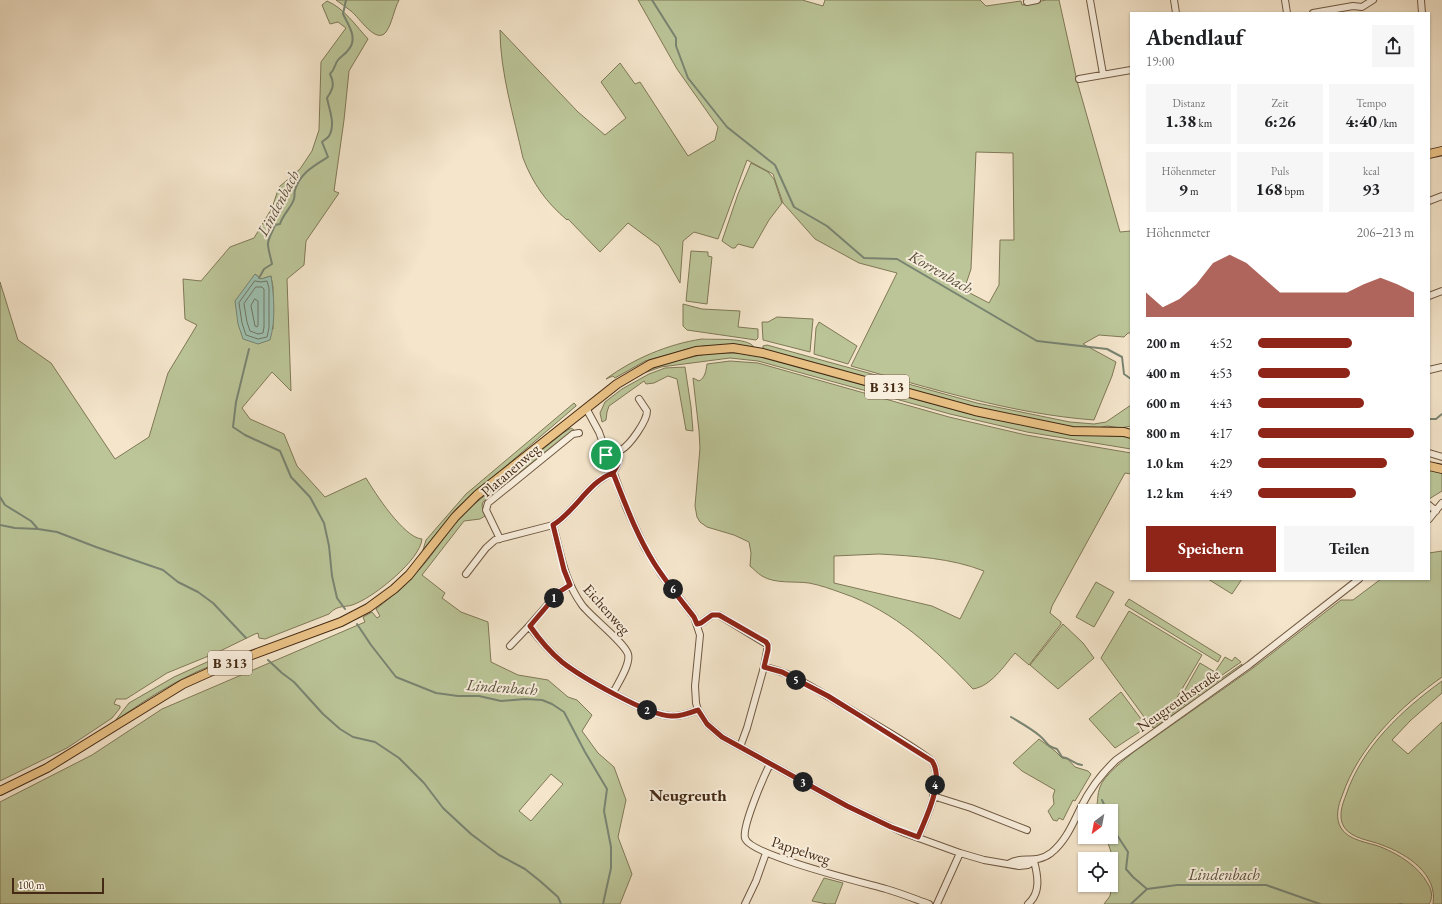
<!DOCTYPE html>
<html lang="de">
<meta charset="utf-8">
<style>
body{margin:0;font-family:"EB Garamond",serif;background:#f6f6f6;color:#202124;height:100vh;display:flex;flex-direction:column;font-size:15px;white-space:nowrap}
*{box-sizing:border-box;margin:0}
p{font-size:13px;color:#757577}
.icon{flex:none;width:22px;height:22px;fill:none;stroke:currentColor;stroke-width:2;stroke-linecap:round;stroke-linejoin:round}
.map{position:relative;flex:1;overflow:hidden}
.sheet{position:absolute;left:1130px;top:12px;width:300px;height:568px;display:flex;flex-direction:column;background:#fff;border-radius:0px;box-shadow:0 1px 3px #0004}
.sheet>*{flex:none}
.needle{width:26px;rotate:212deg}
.controls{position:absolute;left:1078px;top:804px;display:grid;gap:8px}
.controls a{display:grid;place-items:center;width:40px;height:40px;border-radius:0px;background:#fff;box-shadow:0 1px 3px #0004;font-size:20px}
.scale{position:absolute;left:12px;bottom:10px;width:92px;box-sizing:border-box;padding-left:4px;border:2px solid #442a14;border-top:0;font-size:11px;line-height:14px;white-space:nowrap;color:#442a14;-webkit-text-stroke:3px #f8eedd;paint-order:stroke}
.pin{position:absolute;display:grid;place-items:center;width:34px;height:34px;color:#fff;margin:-17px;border:2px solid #fff;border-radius:50%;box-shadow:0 1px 4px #0007}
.km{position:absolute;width:20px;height:20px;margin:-10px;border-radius:50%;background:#222;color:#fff;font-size:11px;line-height:20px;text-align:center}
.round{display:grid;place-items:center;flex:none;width:42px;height:42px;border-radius:0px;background:#f6f6f6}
.head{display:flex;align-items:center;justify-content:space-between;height:68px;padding:0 16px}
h1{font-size:22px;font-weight:700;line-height:30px}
.stats{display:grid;grid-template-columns:repeat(3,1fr);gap:6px;height:68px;padding:4px 16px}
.stats div{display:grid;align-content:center;border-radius:0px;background:#f6f6f6;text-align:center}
.stats b{font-size:17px;font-weight:700}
.stats small{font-size:11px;font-weight:400}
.stats p{font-size:11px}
.chart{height:112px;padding:8px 16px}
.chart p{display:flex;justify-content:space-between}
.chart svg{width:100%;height:72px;margin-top:4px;fill:#8f2418;opacity:.7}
.action{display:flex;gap:8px;margin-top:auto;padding:8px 16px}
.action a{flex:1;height:46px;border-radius:0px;background:#8f2418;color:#fff;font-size:16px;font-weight:700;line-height:46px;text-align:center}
.action a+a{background:#f6f6f6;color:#202124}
ul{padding:0 16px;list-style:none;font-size:13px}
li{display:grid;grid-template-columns:64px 48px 1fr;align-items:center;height:30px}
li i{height:10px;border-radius:5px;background:#8f2418}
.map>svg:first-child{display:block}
.green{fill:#bbc598;stroke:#807856;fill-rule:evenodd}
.water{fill:#9dc0b0;stroke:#798472}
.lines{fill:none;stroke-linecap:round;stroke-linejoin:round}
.shore{stroke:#707562;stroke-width:1}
.stream{stroke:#798472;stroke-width:2}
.minor-casing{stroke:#705942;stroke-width:8}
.major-casing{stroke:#442a14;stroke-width:10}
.minor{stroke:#f8eedd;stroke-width:6}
.major{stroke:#eac286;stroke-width:8}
.route-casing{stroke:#fff;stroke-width:8}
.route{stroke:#8f2418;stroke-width:5}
.labels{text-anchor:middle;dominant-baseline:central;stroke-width:4;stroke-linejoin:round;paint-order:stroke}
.shield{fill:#f8eedd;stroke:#7a6550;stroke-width:1}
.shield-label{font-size:14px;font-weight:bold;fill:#442a14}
.street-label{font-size:15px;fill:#442a14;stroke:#f8eedd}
.water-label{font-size:16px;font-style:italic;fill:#5a503b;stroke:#f8eedd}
.quarter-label{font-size:17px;font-weight:bold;fill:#442a14;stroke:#f8eedd}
</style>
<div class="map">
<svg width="1442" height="904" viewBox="0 0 1442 904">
<rect width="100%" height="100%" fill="#f4e5cb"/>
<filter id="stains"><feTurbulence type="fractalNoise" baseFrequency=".005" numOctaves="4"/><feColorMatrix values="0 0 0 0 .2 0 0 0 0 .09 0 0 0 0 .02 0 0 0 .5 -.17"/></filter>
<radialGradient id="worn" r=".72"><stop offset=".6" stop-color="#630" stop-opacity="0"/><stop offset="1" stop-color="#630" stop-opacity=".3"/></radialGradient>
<path class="green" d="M 336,0 L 399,0 C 394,9 392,24 386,32 C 376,45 359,17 351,11 C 346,7 341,4 336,0 Z
M 638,0 L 802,0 L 823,6 L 825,0 L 980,0 L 986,6 L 1021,1 L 1022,5 L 1046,0 L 1059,0 L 1077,81 L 1120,232 L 1131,231 L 1131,333 L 1128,333 L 1124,337 L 1099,335 L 1083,344 L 1116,362 L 1112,376 L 1094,420 C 1012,414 930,388 851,366 L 897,273 L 859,263 L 815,239 L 783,203 L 773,174 L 747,160 L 718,239 L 694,232 L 683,241 L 680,283 L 659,246 L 628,223 L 600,252 L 568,219 L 567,220 C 546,202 533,184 523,158 C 514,117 500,72 500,30 L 578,112 L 605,135 L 626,118 L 601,82 L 620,63 L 635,84 L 640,82 L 688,156 L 715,140 L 718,127 L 677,69 ZM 976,152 L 1013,153 L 1014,240 L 1000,240 L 999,285 L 989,303 L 964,290 L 971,269 Z
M 327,1 C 344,8 356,26 368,39 L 349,71 L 344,120 L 334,191 L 339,193 L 306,241 L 304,265 L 287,279 L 291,391 L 272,372 L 242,408 L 250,419 L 284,434 L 297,466 L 325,497 L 366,478 C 375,493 404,538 422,539 C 420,560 376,595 357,603 C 346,609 339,603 329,614 L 265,639 L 259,638 L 258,633 L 255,634 L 216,653 L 167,673 L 126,699 L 116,699 L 114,704 L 120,706 L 120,708 L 112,718 L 67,748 L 0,781 L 0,282 L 18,340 L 51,363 L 115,459 L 149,437 L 168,373 L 197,325 L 185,319 L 183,279 L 201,281 L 230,247 L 254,238 L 272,208 L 279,187 L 300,169 L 312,151 L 319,130 L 321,62 L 346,28 L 338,22 L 330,24 L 322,5 ZM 255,274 L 261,279 L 271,276 L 273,287 L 273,329 Z
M 751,163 L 768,172 L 774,179 L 782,203 L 769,220 L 753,248 L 738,244 L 735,248 L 732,248 L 722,241 L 738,194 Z
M 691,251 L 708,252 L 708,256 L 712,257 L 707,304 L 686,301 Z
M 683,304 L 702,309 L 740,311 L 738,327 L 758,329 L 758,338 L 756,340 L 687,330 L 683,326 Z
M 777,317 L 813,319 L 810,352 L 763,340 L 762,322 L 768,322 Z
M 819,322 L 857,346 L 848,364 L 814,354 L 816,328 Z
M 702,339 C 714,340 747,337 754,347 L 732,345 L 704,346 L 688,349 L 645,361 L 615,378 L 613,376 L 606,379 C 633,359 668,344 702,339 Z
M 767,345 L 977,403 L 1070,422 L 1094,424 L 1106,422 L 1131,405 L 1131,426 L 1121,428 L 1107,426 L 1094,429 L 1070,427 L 976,408 L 765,350 L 763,348 L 763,346 Z
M 713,353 L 746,353 L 796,365 L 863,385 L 974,415 L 1072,434 L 1131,437 L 1131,449 L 1027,432 L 950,414 L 758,361 L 730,358 L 661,367 L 644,373 L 621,386 C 628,382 635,377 643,373 C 664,362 689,357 713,353 Z
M 730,361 L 758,363 L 949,417 L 1026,435 L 1131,453 L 1131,474 L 1125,473 L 1052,606 L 1050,613 L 1061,622 L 1061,624 L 1029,665 L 1015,653 C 1003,667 991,686 973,689 C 935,649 895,611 842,593 C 831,589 820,585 809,583 C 794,581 775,584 762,576 C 757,573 754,569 750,566 L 751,553 L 749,542 L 734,535 L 707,527 L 700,522 L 697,517 L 695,506 L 700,448 L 699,431 L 693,378 L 699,381 C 705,378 706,371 707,364 ZM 879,554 C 914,556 951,558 984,571 L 960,619 L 932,606 L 834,583 L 834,556 Z
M 685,367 L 691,407 L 693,431 L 686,430 L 677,379 L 668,376 L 654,383 L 646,384 L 644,381 L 609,406 L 607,412 L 606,420 L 602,422 L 600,413 L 605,402 L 622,389 L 649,374 L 665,368 Z
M 574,403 L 576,405 L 576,406 L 457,508 L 423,550 L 426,540 L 466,494 Z
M 571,428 L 574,430 L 572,433 L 562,439 L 483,502 L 482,506 L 485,516 L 480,519 L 464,521 L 422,575 L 445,593 L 442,598 L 461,612 L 488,622 L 491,662 L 518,675 L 548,680 L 568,697 L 577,700 L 592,715 L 582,731 L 598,753 L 614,767 L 626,800 L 618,837 L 632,874 L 620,904 L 0,904 L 0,802 L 92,755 L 162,709 L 365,622 L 363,617 L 372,612 L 377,618 L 380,616 L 376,609 C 391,597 405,586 417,572 C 436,552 449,528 468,509 L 563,433 ZM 551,774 L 563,784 L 531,821 L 519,811 Z
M 1429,470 L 1442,473 L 1442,491 L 1429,499 Z
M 1442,551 L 1442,677 C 1400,707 1359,746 1342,796 C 1338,806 1335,818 1341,828 C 1349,841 1368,842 1381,847 C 1400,855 1418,866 1428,884 C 1432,890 1433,898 1429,904 L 1104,904 L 1110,896 L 1113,880 L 1111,852 L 1106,837 L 1111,837 L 1111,811 L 1096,811 C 1098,803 1097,794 1100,787 C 1104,775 1125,759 1135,751 L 1253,668 L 1341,600 L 1353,600 L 1381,579 L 1429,579 L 1429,553 Z
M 1208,579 L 1242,579 L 1232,594 Z
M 1096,582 L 1114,592 L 1094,627 L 1076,617 Z
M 1129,599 L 1221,656 L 1218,662 L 1125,605 Z
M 1129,611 L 1202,655 L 1175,701 L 1182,695 L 1200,663 L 1215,672 L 1225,657 L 1232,661 L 1235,657 L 1241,662 L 1150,725 L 1101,658 Z
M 1063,624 L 1083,643 L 1094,658 L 1058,689 L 1030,665 Z
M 207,662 L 211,662 L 210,666 C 174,681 147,699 115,721 L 129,703 L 174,677 Z
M 1242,664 L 1241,667 L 1154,728 L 1152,727 Z
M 1442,681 L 1442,693 L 1411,720 L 1392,740 L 1408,754 L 1442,722 L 1442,904 L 1433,904 C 1438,874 1407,854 1382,845 C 1370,840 1352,839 1344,827 C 1338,817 1342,805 1346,795 C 1362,747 1402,710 1442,681 Z
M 1121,692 L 1147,727 L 1115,748 L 1089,719 Z
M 1039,739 L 1055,751 L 1062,758 L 1068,759 L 1075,767 L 1088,771 L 1091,774 L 1075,801 L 1073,800 L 1063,820 L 1059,818 L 1057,821 L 1053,820 L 1048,811 L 1054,804 L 1053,796 L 1055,790 L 1022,771 L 1013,763 Z
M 824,878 L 843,883 L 835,904 L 827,904 L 812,901 Z"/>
<path class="water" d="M 255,274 L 261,279 L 271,276 C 274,296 276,320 270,340 L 258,344 L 243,339 L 238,324 L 235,301 Z"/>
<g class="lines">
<path class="shore" d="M 255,281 L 261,282 L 267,281 L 269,288 L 269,328 L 267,337 L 258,339 L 246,335 L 242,323 L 239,303 Z
M 256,287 L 262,287 L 264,289 L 264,327 L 263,333 L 258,334 L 250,331 L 247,322 L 244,304 Z
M 255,299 L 258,301 L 258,325 L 257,327 L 255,326 L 251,306 Z"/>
<path class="stream" d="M 652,0 L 676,38 L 676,46 L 688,78 L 727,127 L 775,165 L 794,207 L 827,226 L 864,258 L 897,259 L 1037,341 L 1107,349 L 1122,357 L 1124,374 L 1131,379
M 259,278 L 264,269 L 272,264 C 271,258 268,250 268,244 C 268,238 273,231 275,225 L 280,224 C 283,214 291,208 294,199 C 295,196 294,193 295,190 C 300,173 315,165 328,157 L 322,142 C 324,140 328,138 329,136 C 336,124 329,109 327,98 C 333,89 335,84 330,74 C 336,68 334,65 338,60 C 341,56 346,54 349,49 C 358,38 348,24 343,14 L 346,0
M 249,349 L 236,402 L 233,427 L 245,435 L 280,451 L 291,477 L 310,497 L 324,523 L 329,546 L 332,576 L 337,598 L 345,609
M 1429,419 L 1436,419 L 1442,414
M 0,497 L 5,505 L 31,521 L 38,529
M 0,525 L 15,528 L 38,529 L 57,532 L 96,547 L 163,570 L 178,582 L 198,592 L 213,603 L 246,638
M 357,624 L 371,645 L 396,677 L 436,693 L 458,696 L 479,696 L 501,701 L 525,699 L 542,700 L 552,704 L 564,712 L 585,752 L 607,789 L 604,811 L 611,847 L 611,868 L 603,904
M 268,660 L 282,673 L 294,682 L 323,714 L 340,729 L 353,737 L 375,742 L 399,758 L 424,783 L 443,808 L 471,834 L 499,855 L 525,869 L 540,881 L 558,897 L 561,904
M 1011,717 C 1021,723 1032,729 1040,736 C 1048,743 1046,746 1057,749 L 1062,757 C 1071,758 1073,764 1082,765
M 1102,800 L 1107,811
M 1111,822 L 1115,832 L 1128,852 L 1126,869 L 1133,877 L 1147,889
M 1131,904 L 1147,889 L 1177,885 L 1266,885 L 1320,904
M 1400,904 L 1402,904"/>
<defs>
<path id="minor" d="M 1090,0 L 1103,74
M 1174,0 L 1176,13
M 1285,0 L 1287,13
M 1421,0 L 1422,13
M 1027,2 L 1037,0
M 1313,13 L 1353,6 L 1362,7 L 1373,0
M 1079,79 L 1131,70
M 1429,201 L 1442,196
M 1429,296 L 1442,291
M 1429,370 L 1442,367
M 586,408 L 599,432 L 626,507 L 645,548 L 661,574 L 694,617 L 700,635 L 695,686 L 696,703 L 698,710 L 707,724 L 722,737 L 847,806 L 902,832 L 960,853 L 984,860 L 1019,866 L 1028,865 L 1034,861
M 1429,453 L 1442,457
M 607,455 C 611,453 617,452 621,450 C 630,445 647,421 647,411 L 639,399
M 613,473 C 618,466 621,459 615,452
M 1429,505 L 1436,511
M 1429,519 L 1442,503
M 500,539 L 486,510 L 488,503 L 573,434 L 579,433
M 466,574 L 486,548 L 495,540 L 553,525
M 697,624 L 701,623 L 712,615 L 719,615 L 768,645 L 764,667 C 792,672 821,693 846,707 C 874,724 906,741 932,761 C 945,781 926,818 918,837
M 529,626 L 559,592 L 570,585
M 510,646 L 529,626 C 539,639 550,652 562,662 C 581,677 649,716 671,716 C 680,717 690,713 698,710
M 613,693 C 618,683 631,664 628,654 C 624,642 591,617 582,605 C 564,580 561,554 553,525 C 575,512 588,482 613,473
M 740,747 L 747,728 L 764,667
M 770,764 C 764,776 742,826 745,838 C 749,855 865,883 886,889 C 900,893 915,899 929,904
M 933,796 L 971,808 L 1027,830
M 1010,863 C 1023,855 1035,865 1051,853 C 1066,841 1073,823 1081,807 C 1090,789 1102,773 1116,760 L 1249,665 L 1359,579
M 745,904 L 756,881 L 766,853
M 937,904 L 960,853
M 1028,904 C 1041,893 1038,876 1034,861"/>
<path id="major" d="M 1429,154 L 1442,151
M 1429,466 L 1442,469
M 0,791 L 47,768 L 183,684 L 230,663 L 341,622 L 368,608 L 394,589 L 409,575 L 455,517 L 477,495 L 617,384 L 651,364 L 696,351 L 733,348 L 763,353 L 975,411 L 1072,431 L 1124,432 L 1131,434"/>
</defs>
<use href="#minor" class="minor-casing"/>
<use href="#major" class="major-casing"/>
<use href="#minor" class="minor"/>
<use href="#major" class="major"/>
</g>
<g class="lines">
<defs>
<path id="route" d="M 606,455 L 613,473 C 589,481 575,512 553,525 L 564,570 L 570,585 L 559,592 L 530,626 C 539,639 550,652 562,662 C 581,677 649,716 671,716 C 680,717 690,713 698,710 L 707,724 L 722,737 L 847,806 L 891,827 L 918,837 C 926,817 945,781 932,761 L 862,717 L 828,696 L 782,672 L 764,667 L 768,650 L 768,645 L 766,642 L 719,615 L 712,615 L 701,623 L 697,624 L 694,617 C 680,599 666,582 654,563 C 636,534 625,503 613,473 L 618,464 L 618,457 L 615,452 L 606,455"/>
</defs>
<use href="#route" class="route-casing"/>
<use href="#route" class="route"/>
</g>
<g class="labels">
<g class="shield">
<rect x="865" y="375" width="44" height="24" rx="3"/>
<rect x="208" y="651" width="44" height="24" rx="3"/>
</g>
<g class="shield-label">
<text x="887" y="387">B 313</text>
<text x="230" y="663">B 313</text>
</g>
<g class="street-label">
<text transform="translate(510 470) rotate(-41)">Platanenweg</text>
<text transform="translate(607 609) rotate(48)">Eichenweg</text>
<text transform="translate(1178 700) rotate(-35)">Neugreuthstraße</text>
<text transform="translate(801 850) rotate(18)">Pappelweg</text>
</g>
<g class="water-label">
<text transform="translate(278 203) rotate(-62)">Lindenbach</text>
<text transform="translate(941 272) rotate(30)">Korrenbach</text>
<text transform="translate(502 687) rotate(4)">Lindenbach</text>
<text x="1224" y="874">Lindenbach</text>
</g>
<g class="quarter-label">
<text x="688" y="795">Neugreuth</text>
</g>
</g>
<rect width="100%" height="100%" filter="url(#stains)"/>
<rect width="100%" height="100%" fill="url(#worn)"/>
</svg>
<div class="controls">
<a><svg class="needle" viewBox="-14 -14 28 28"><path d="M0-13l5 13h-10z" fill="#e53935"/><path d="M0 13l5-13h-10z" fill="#757577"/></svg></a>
<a><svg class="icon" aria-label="locate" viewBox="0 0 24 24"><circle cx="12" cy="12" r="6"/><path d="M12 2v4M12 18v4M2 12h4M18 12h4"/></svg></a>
</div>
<div class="scale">100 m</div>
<div class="pin" style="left:606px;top:455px;background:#1e9e55"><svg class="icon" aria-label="arrive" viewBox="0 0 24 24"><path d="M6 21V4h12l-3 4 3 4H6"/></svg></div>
<b class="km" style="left:554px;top:598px">1</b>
<b class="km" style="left:647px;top:710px">2</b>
<b class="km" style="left:803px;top:782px">3</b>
<b class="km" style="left:935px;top:785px">4</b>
<b class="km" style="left:796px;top:680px">5</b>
<b class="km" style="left:673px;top:589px">6</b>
<section class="sheet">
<div class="head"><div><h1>Abendlauf</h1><p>19:00</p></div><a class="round"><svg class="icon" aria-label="share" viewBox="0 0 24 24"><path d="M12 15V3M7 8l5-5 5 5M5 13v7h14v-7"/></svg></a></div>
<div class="stats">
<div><p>Distanz</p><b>1.38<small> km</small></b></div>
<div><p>Zeit</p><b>6:26</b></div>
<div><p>Tempo</p><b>4:40<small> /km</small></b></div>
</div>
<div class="stats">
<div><p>Höhenmeter</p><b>9<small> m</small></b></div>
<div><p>Puls</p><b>168<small> bpm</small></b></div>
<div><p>kcal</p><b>93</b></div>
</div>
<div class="chart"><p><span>Höhenmeter</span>206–213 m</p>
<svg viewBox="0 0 160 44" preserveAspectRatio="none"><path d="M0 44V29L10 38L20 33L30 24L40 11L50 6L60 11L70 20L80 29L90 29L100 29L110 29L120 29L130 24L140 20L150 24L160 29V44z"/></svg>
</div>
<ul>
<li><b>200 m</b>4:52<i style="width:60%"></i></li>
<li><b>400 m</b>4:53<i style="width:59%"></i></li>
<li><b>600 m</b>4:43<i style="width:68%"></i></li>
<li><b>800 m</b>4:17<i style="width:100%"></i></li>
<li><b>1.0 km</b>4:29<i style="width:83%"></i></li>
<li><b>1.2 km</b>4:49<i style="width:63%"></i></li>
</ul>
<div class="action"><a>Speichern</a><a>Teilen</a></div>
</section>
</div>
